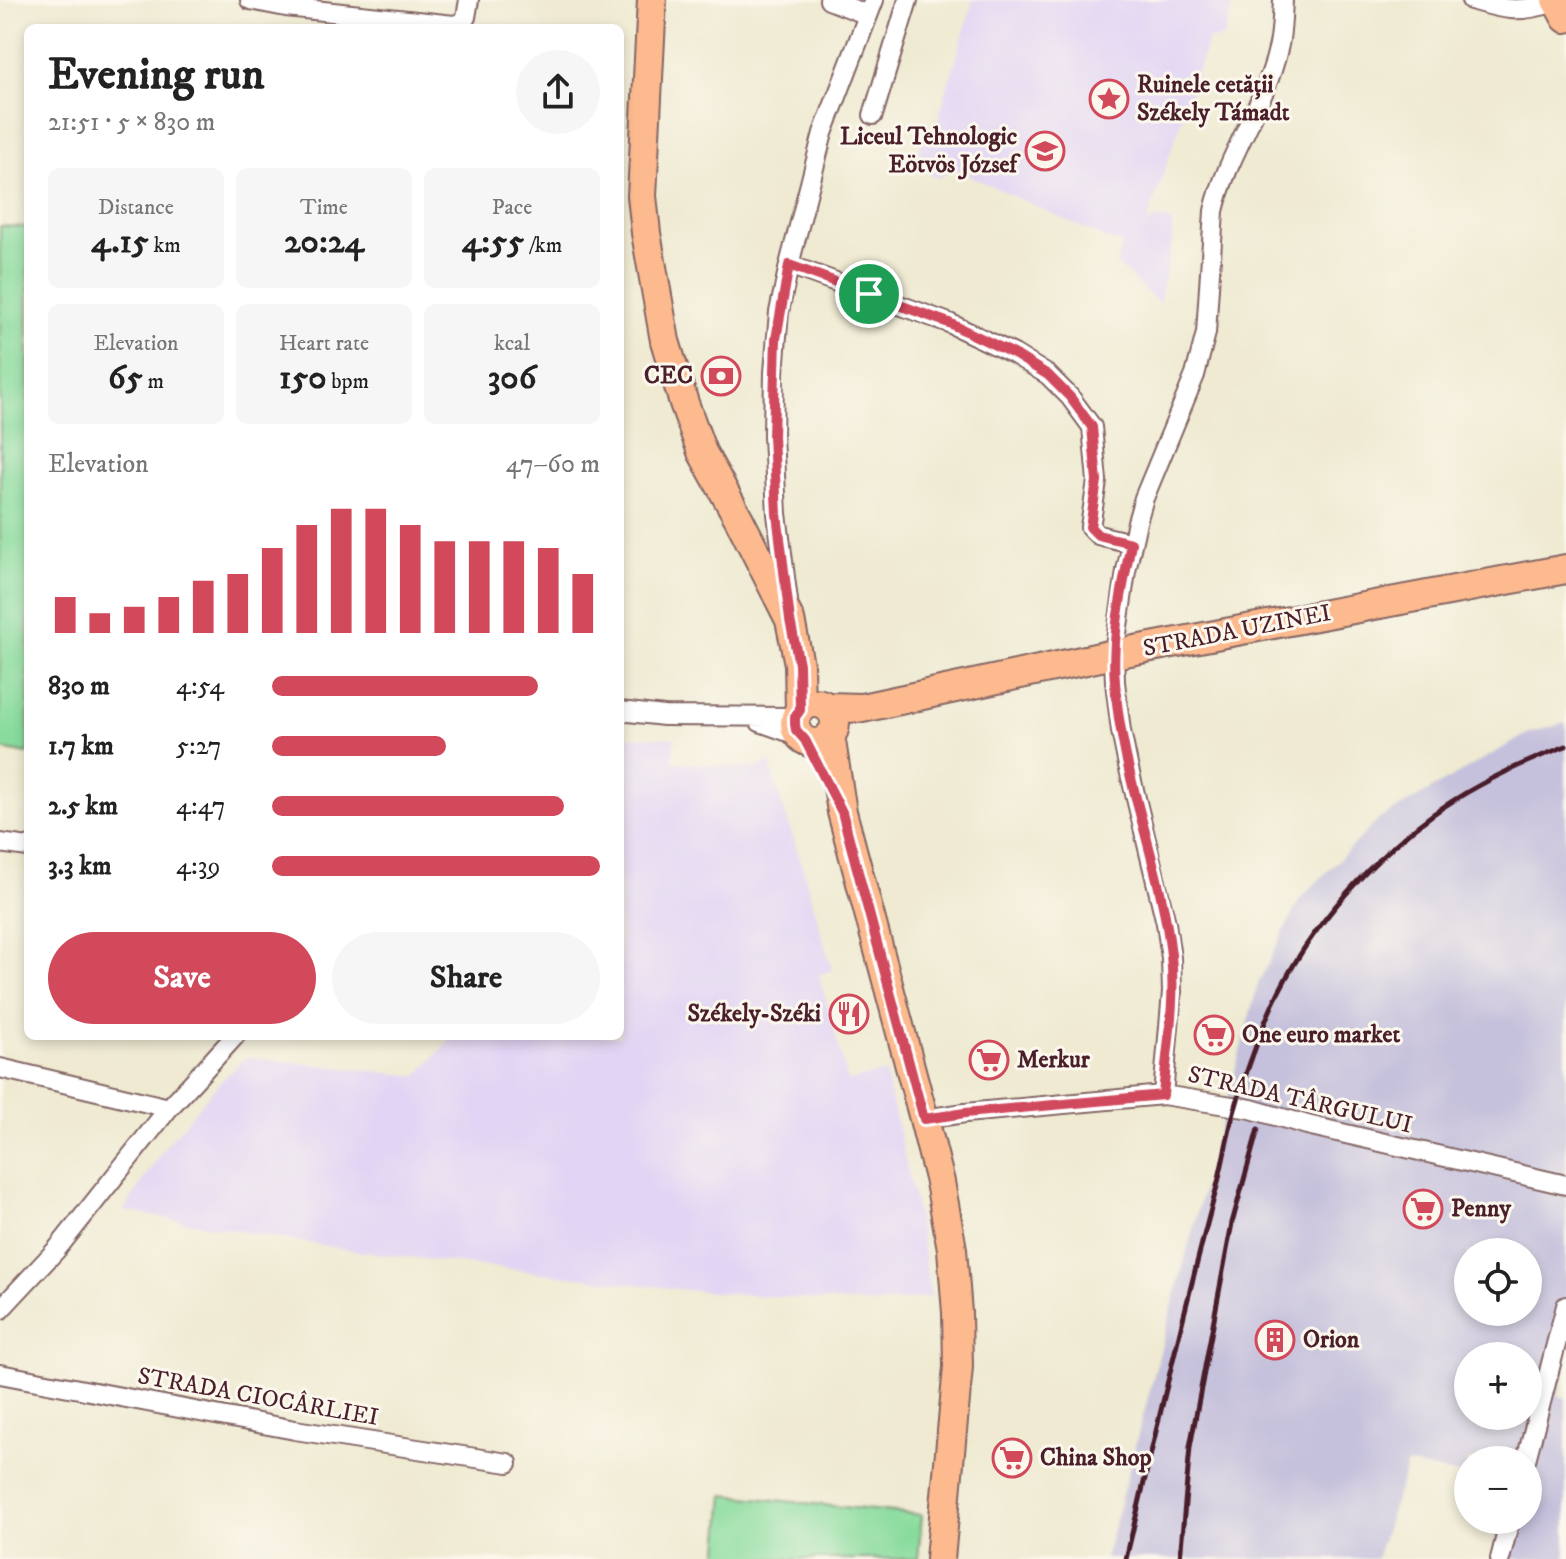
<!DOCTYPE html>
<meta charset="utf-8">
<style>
body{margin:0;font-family:"IM FELL DW Pica",serif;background:#f6f6f6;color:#222;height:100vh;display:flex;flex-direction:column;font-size:30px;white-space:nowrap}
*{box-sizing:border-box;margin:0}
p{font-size:26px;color:#767676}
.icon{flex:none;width:44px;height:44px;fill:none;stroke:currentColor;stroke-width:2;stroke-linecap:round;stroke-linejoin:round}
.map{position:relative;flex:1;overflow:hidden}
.drawer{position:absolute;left:24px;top:24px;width:600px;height:1016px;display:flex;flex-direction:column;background:#fff;border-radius:12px;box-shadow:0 4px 12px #0003}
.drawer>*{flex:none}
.controls{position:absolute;left:1454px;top:1238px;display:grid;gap:16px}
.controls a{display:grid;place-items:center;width:88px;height:88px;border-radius:50%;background:#fff;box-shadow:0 4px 12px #0003;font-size:40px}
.pin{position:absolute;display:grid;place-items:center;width:68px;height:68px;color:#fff;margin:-34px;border:4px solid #fff;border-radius:50%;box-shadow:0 2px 8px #0007}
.round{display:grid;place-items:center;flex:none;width:84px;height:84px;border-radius:42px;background:#f6f6f6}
.summary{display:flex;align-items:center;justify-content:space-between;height:136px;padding:0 24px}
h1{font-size:44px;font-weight:700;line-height:60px}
.figures{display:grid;grid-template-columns:repeat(3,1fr);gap:12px;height:136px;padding:8px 24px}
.figures div{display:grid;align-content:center;border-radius:12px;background:#f6f6f6;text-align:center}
.figures b{font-size:34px;font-weight:700}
.figures small{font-size:22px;font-weight:400}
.figures p{font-size:22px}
.chart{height:224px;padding:16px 24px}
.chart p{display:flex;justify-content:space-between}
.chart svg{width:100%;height:144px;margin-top:8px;stroke:#d1495b;stroke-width:6}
.action{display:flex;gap:16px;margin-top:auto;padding:16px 24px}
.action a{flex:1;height:92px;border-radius:48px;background:#d1495b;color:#fff;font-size:32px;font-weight:700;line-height:92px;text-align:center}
.action a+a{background:#f6f6f6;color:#222}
ul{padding:0 24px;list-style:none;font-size:26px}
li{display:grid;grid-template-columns:128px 96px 1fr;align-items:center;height:60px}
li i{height:20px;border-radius:10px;background:#d1495b}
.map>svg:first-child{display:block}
.built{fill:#e1d4f4}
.industrial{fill:#c5c0db;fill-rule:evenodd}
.green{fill:#88db9c;stroke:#697d64;stroke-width:2}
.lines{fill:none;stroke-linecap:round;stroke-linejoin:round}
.minor-casing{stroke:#846665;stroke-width:22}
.primary-casing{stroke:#846665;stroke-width:32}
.minor{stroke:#fff;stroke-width:18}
.primary{stroke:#fcba8e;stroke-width:28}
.rail{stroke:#4a1f2b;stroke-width:5}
.route-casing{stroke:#fff;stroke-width:16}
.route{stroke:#d1495b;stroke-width:10}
.labels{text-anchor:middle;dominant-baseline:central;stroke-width:6;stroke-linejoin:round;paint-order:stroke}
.poi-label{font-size:24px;font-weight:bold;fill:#4a1f2b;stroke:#fbf7ec;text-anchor:start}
.street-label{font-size:24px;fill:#4a1f2b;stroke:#fbf7ec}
</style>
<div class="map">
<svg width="1566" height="1559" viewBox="0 0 1566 1559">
<rect width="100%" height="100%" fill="#fbf7ec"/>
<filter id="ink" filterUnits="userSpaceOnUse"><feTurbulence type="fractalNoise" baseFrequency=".0125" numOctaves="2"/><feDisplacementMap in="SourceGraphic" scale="16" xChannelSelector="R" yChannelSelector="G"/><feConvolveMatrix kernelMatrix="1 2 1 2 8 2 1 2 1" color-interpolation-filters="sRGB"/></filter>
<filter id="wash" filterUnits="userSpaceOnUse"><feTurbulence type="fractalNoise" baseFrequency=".006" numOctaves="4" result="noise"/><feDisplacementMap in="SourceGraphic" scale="32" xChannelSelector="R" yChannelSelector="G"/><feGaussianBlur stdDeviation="1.8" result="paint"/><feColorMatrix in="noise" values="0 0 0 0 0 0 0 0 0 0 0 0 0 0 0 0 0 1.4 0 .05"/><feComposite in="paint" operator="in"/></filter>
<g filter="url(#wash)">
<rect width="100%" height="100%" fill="#efead1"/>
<path class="built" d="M 971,0 L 1221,0 L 1233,3 L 1224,38 L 1208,40 L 1146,226 L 1152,221 L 1158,219 L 1166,219 L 1172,224 L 1172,243 L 1159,303 L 1116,264 L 1122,243 L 1109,240 L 955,169 L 938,178 L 925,172 L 919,158 L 920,144 L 933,136 L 972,5 Z
M 620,736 L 675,738 L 672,762 L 756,768 L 769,762 L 803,869 L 832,970 L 819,975 L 848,1081 L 885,1072 L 916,1208 L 931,1297 L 872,1304 L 686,1290 L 356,1251 L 123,1211 L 165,1147 L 218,1084 L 246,1057 L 417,1076 L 453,1036 L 620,1036 Z"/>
<path class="industrial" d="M 1566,723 L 1566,1368 L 1558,1396 L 1566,1398 L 1566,1559 L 1492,1559 L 1497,1537 L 1494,1520 L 1528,1520 L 1528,1460 L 1468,1460 L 1468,1477 L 1407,1464 L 1376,1559 L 1105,1559 L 1258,984 L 1300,899 L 1378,820 L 1527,734 ZM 1468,1252 L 1528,1252 L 1528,1312 L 1468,1312 ZM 1468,1356 L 1528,1356 L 1528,1416 L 1468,1416 Z"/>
<path class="green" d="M 0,226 L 28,227 L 28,754 L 0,749 Z
M 724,1495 L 922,1515 L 918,1559 L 718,1559 Z"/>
</g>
<g filter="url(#ink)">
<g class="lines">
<defs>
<path id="minor" d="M 250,0 L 286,7 L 454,25 L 462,23 L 466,17 L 469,0
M 829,0 L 868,15
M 1471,0 C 1508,11 1519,13 1556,2
M 873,115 L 908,0
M 789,265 L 949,323 L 1014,354 L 1048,375 L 1070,397 L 1092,427 L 1097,481 L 1090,527 L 1098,535 L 1131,543
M 788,601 L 777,514 L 773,436 L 774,372 L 779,312 L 789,265 L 823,133 L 874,0
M 620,711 L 664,716 L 795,717
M 760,722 L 800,736
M 0,843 L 28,847
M 0,1068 L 169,1108
M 1163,1095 L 1172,992 L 1171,958 L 1166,923 L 1128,765 L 1121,731 L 1115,682 L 1114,654 L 1126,571 L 1137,522 L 1144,498 L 1195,375 L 1206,333 L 1214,211 C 1227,154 1265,106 1278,49 C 1282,34 1282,16 1283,0
M 924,1119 L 965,1113 L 1163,1095 L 1251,1109 L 1307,1125 L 1566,1185
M 0,1310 L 57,1249 L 169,1108 L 235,1036
M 0,1374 L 295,1430 L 508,1463
M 1526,1460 L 1566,1306
M 1500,1559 L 1510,1520"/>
<path id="primary" d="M 652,0 L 642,196 L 646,233 L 665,341 L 684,403 L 702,452 L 739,519 L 790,620 L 799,664 L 800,710
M 1556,0 L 1566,18
M795 723a20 20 0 1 1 40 0a20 20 0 1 1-40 0Z
M 827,707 L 862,708 L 1114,654 L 1566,569
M 830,735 L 842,812 L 924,1119 L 940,1182 L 952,1249 L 957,1313 L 958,1367 L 940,1559"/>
</defs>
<use href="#minor" class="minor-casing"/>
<use href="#primary" class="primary-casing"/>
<use href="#minor" class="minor"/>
<use href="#primary" class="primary"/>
<path class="rail" d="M 1126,1559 C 1155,1437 1182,1315 1215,1194 C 1223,1165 1227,1135 1236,1106 C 1244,1077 1255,1048 1266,1020 C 1299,939 1362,867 1432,815 C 1472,786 1519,764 1566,746
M 1180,1559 L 1190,1447 L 1232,1223 L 1258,1129"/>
</g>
</g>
<g class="lines" filter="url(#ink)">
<defs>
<path id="route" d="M 789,265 L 949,323 L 1014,354 L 1048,375 L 1070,397 L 1092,427 L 1097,481 L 1090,527 L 1098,535 L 1131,543 C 1123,588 1111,636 1115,682 C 1121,775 1161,864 1171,955 C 1176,1001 1167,1049 1163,1095 L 965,1113 L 924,1119 L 842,812 L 805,740 L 796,730 L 795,724 L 795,717 L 800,710 L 799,664 L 790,620 L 777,514 L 773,436 L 776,339 Z"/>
</defs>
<use href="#route" class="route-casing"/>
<use href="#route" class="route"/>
</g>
<defs>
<symbol id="sight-ring" viewBox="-11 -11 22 22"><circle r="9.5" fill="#fbf7ec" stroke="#d1495b" stroke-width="1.5"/><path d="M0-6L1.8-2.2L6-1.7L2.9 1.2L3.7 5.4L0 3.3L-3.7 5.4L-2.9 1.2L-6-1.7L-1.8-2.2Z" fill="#d1495b"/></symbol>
<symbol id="school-ring" viewBox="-11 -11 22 22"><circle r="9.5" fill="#fbf7ec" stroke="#d1495b" stroke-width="1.5"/><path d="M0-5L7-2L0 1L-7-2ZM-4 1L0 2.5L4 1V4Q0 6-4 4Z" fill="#d1495b"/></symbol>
<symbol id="bank-ring" viewBox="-11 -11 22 22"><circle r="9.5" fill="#fbf7ec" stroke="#d1495b" stroke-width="1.5"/><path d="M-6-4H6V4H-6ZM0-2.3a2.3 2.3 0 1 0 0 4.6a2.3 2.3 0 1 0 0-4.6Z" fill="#d1495b"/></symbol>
<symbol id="restaurant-ring" viewBox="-11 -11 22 22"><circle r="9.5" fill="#fbf7ec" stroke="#d1495b" stroke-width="1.5"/><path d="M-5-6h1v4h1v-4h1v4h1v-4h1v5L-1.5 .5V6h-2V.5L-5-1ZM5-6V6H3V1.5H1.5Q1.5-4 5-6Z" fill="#d1495b"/></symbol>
<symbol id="supermarket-ring" viewBox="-11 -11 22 22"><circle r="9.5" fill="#fbf7ec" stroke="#d1495b" stroke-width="1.5"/><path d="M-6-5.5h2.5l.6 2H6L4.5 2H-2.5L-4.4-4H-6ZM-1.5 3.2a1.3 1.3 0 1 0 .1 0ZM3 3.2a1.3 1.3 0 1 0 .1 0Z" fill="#d1495b"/></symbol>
<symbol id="building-ring" viewBox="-11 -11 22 22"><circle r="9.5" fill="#fbf7ec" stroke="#d1495b" stroke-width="1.5"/><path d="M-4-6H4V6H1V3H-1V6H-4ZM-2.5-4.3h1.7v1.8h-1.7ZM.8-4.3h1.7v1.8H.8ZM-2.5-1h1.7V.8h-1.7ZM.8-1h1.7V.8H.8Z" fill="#d1495b"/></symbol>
</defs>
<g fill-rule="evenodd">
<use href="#sight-ring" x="1087" y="77" width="44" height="44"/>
<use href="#school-ring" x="1023" y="129" width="44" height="44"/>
<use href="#bank-ring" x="699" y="354" width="44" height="44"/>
<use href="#restaurant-ring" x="827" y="992" width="44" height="44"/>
<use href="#supermarket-ring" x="1192" y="1013" width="44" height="44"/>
<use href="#supermarket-ring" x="967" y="1038" width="44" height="44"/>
<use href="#supermarket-ring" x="1401" y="1187" width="44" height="44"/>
<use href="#building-ring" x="1253" y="1318" width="44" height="44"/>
<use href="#supermarket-ring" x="990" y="1436" width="44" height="44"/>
</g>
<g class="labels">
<g class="poi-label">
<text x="1137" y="85">Ruinele cetății<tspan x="1137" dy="28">Székely Támadt</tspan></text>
<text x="1017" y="137" text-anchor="end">Liceul Tehnologic<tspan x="1017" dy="28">Eötvös József</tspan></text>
<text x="693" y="376" text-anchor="end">CEC</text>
<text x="821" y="1014" text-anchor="end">Székely-Széki</text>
<text x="1242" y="1035">One euro market</text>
<text x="1017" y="1060">Merkur</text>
<text x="1451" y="1209">Penny</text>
<text x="1303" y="1340">Orion</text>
<text x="1040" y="1458">China Shop</text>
</g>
<g class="street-label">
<text transform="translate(1237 631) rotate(-11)">STRADA UZINEI</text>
<text transform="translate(1300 1100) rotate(13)">STRADA TÂRGULUI</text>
<text transform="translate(258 1397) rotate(10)">STRADA CIOCÂRLIEI</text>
</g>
</g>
</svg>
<div class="controls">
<a><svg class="icon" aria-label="locate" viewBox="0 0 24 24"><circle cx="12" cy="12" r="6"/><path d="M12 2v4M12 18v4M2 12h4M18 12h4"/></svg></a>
<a>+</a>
<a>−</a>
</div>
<div class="pin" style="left:869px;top:294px;background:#1e9e55"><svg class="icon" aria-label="arrive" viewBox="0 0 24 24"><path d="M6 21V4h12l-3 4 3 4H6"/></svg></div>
<section class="drawer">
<div class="summary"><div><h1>Evening run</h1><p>21:51 · 5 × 830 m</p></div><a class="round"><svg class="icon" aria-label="share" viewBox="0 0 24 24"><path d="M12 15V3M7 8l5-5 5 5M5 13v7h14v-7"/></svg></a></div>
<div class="figures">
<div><p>Distance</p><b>4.15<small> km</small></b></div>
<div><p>Time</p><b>20:24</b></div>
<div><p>Pace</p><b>4:55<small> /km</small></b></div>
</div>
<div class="figures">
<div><p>Elevation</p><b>65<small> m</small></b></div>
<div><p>Heart rate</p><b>150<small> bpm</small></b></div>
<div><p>kcal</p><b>306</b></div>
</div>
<div class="chart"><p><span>Elevation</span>47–60 m</p>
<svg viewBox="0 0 160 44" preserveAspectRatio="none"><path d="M5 44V33M15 44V38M25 44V36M35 44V33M45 44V28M55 44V26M65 44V18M75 44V11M85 44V6M95 44V6M105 44V11M115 44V16M125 44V16M135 44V16M145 44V18M155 44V26"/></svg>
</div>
<ul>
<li><b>830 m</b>4:54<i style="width:81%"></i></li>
<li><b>1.7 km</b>5:27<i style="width:53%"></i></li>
<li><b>2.5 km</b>4:47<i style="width:89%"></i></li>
<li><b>3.3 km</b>4:39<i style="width:100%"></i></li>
</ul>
<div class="action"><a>Save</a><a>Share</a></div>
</section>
</div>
